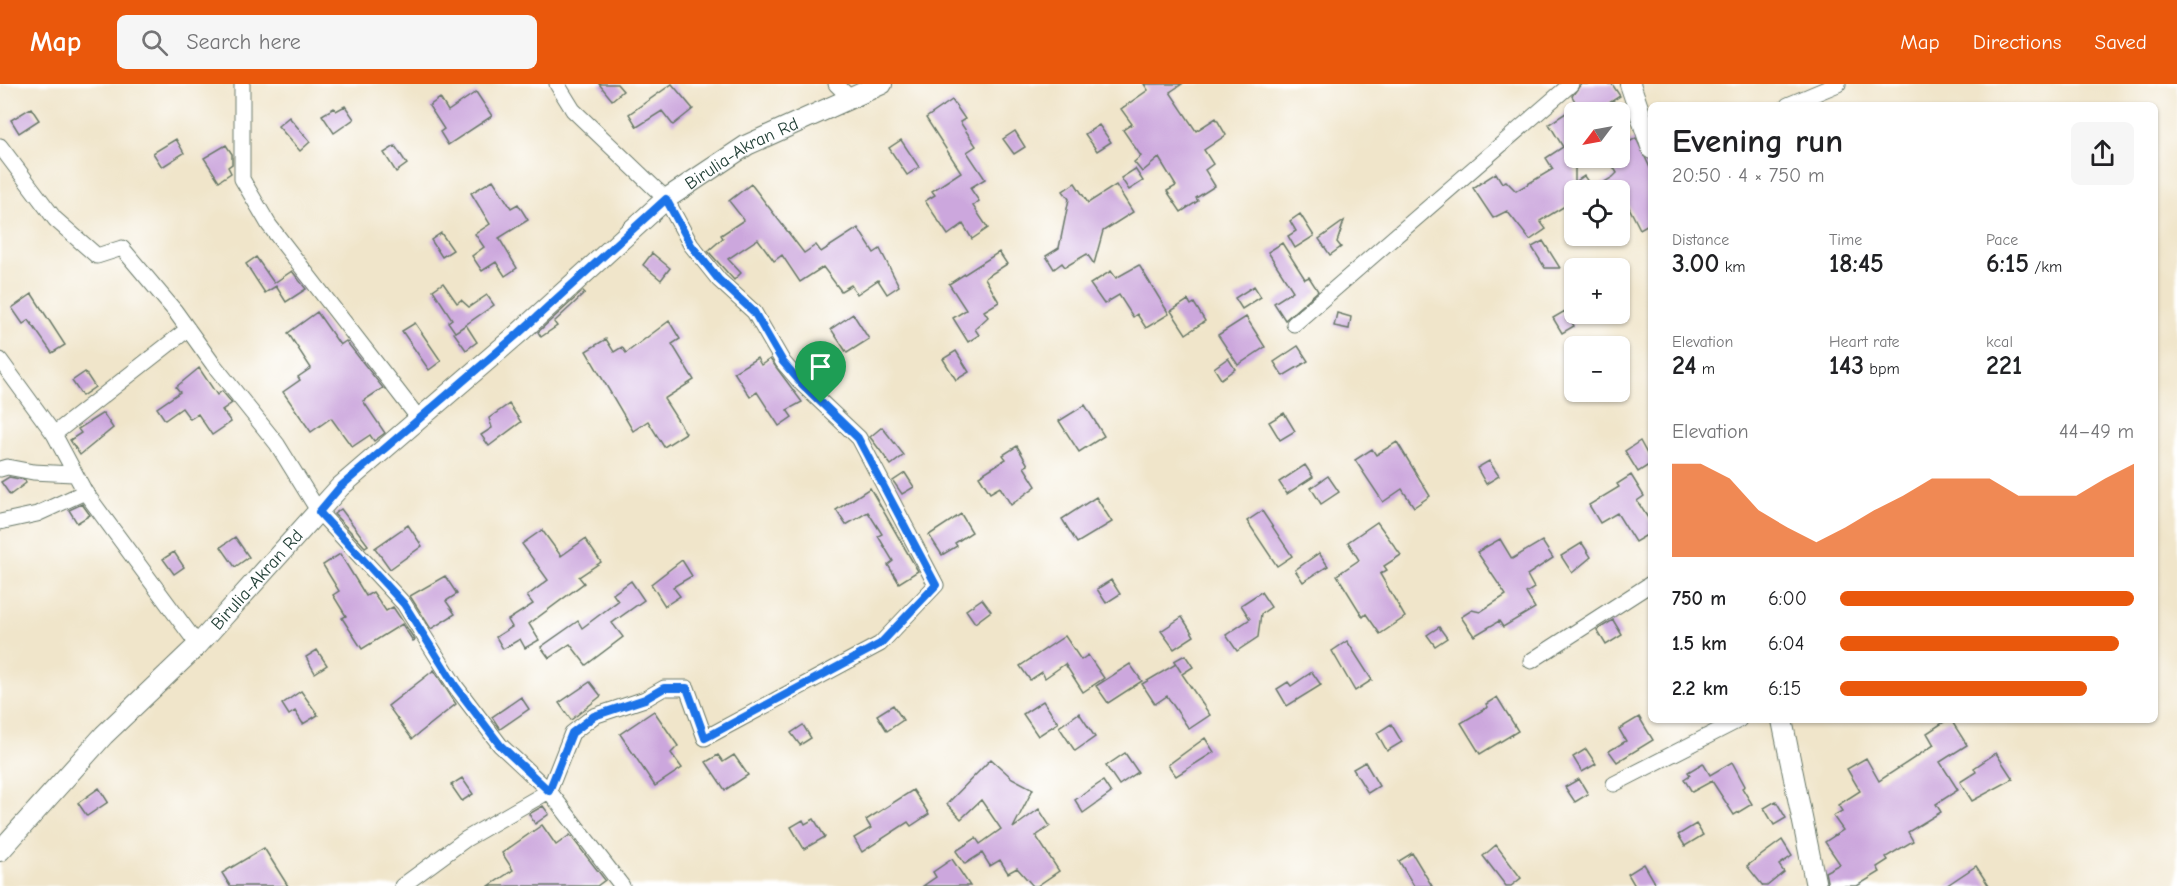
<!DOCTYPE html>
<meta charset="utf-8">
<style>
body{margin:0;font-family:"Comic Neue",sans-serif;background:#f6f6f6;color:#202124;height:100vh;display:flex;flex-direction:column;font-size:22px;white-space:nowrap}
*{box-sizing:border-box;margin:0}
p{font-size:20px;color:#757577}
.icon{flex:none;width:33px;height:33px;fill:none;stroke:currentColor;stroke-width:2;stroke-linecap:round;stroke-linejoin:round}
.map{position:relative;flex:1;overflow:hidden}
.details{position:absolute;left:1648px;top:18px;width:510px;height:621px;display:flex;flex-direction:column;background:#fff;border-radius:9px;box-shadow:0 2px 4px #0004}
.details>*{flex:none}
.needle{width:39px;rotate:238deg}
.controls{position:absolute;left:1564px;top:18px;display:grid;gap:12px}
.controls a{display:grid;place-items:center;width:66px;height:66px;border-radius:9px;background:#fff;box-shadow:0 2px 4px #0004;font-size:30px}
.pin{position:absolute;display:grid;place-items:center;width:51px;height:51px;color:#fff;margin:-62px -26px;border-radius:50% 50% 50% 0;rotate:-45deg;box-shadow:0 0 6px #0007}
.pin .icon{rotate:45deg}
.round{display:grid;place-items:center;flex:none;width:63px;height:63px;border-radius:9px;background:#f6f6f6}
.head{display:flex;align-items:center;justify-content:space-between;height:102px;padding:0 24px}
h1{font-size:33px;font-weight:800;line-height:45px}
.figures{display:grid;grid-template-columns:repeat(3,1fr);gap:9px;height:102px;padding:6px 24px}
.figures div{display:grid;align-content:center}
.figures b{font-size:26px;font-weight:800}
.figures small{font-size:16px;font-weight:400}
.figures p{font-size:16px}
.chart{height:168px;padding:12px 24px}
.chart p{display:flex;justify-content:space-between}
.chart svg{width:100%;height:108px;margin-top:6px;fill:#ea580c;opacity:.7}
ul{padding:0 24px;list-style:none;font-size:20px}
li{display:grid;grid-template-columns:96px 72px 1fr;align-items:center;height:45px}
li i{height:15px;border-radius:8px;background:#ea580c}
header{display:flex;align-items:center;gap:36px;box-sizing:border-box;height:84px;padding:0 30px;background:#ea580c;color:#fff}
header strong{font-size:28px}
nav{display:flex;gap:33px;margin-inline-start:auto;font-size:21px}
.search{width:420px;height:54px;background:#f6f6f6;display:flex;align-items:center;gap:15px;box-sizing:border-box;padding:0 21px;border-radius:9px;color:#757577;font-size:22px}
.map>svg:first-child{display:block}
.building{fill:#cca7dd}
.lines{fill:none;stroke-linecap:round;stroke-linejoin:round}
.minor-casing{stroke:#687868;stroke-width:17}
.tertiary-casing{stroke:#687868;stroke-width:22}
.minor{stroke:#fff;stroke-width:15}
.tertiary{stroke:#fff;stroke-width:20}
.route-casing{stroke:#fff;stroke-width:12}
.route{stroke:#1a73e8;stroke-width:8}
.labels{text-anchor:middle;dominant-baseline:central;stroke-width:4.5;stroke-linejoin:round;paint-order:stroke}
.street-label{font-size:18px;fill:#1f3d34;stroke:#fff}
</style>
<header>
<strong>Map</strong>
<div class="search"><svg class="icon" aria-label="search" viewBox="0 0 24 24"><circle cx="10" cy="10" r="6"/><path d="M15 15l6 6"/></svg>Search here</div>
<nav><a>Map</a><a>Directions</a><a>Saved</a></nav>
</header>
<div class="map">
<svg width="2177" height="802" viewBox="0 0 2177 802">
<rect width="100%" height="100%" fill="#fff"/>
<filter id="ink" filterUnits="userSpaceOnUse"><feTurbulence type="fractalNoise" baseFrequency=".0167" numOctaves="2"/><feDisplacementMap in="SourceGraphic" scale="12" xChannelSelector="R" yChannelSelector="G"/><feConvolveMatrix kernelMatrix="1 2 1 2 8 2 1 2 1" color-interpolation-filters="sRGB"/></filter>
<filter id="wash" filterUnits="userSpaceOnUse"><feTurbulence type="fractalNoise" baseFrequency=".008" numOctaves="4" result="noise"/><feDisplacementMap in="SourceGraphic" scale="24" xChannelSelector="R" yChannelSelector="G"/><feGaussianBlur stdDeviation="1.35" result="paint"/><feColorMatrix in="noise" values="0 0 0 0 0 0 0 0 0 0 0 0 0 0 0 0 0 1.4 0 .05"/><feComposite in="paint" operator="in"/></filter>
<g filter="url(#wash)">
<rect width="100%" height="100%" fill="#f0e5ca"/>
<g id="blocks">
<path class="building" d="M 599,0 L 617,0 L 623,7 L 612,16 Z
M 672,0 L 693,25 L 673,41 L 662,27 L 637,43 L 629,30 Z
M 1144,0 L 1182,0 L 1170,8 L 1196,47 L 1216,34 L 1226,51 L 1204,66 L 1213,80 L 1205,86 L 1215,102 L 1196,114 L 1198,117 L 1181,128 L 1167,107 L 1176,102 L 1159,74 L 1142,88 L 1134,78 L 1141,72 L 1123,46 L 1132,40 L 1121,25 L 1148,6 Z
M 1581,0 L 1612,0 L 1620,12 L 1606,21 L 1611,28 L 1581,28 L 1572,12 Z
M 476,8 L 492,32 L 448,61 L 440,48 L 444,45 L 429,22 L 440,14 L 448,27 Z
M 952,16 L 965,35 L 960,38 L 976,62 L 967,68 L 985,95 L 970,104 L 979,117 L 973,122 L 988,144 L 972,155 L 963,140 L 948,151 L 925,117 L 935,111 L 932,107 L 961,88 L 926,34 Z
M 345,22 L 354,35 L 334,49 L 322,31 L 334,24 L 336,27 Z
M 1575,23 L 1575,98 L 1584,92 L 1593,105 L 1613,93 L 1617,89 L 1608,74 L 1620,74 L 1620,63 L 1636,54 L 1652,88 L 1652,138 L 1640,145 L 1620,106 L 1575,106 L 1575,116 L 1540,137 L 1546,145 L 1530,156 L 1507,127 L 1493,134 L 1473,104 L 1496,89 L 1502,99 L 1506,97 L 1516,107 L 1553,85 L 1546,74 L 1563,63 L 1549,40 Z
M 31,24 L 39,36 L 19,49 L 11,36 Z
M 289,33 L 310,58 L 300,67 L 278,42 Z
M 1099,41 L 1111,58 L 1097,67 L 1085,50 Z
M 1015,47 L 1025,63 L 1014,70 L 1003,55 Z
M 176,55 L 184,69 L 162,83 L 153,69 Z
M 901,56 L 919,83 L 907,91 L 889,64 Z
M 226,61 L 232,70 L 232,80 L 228,83 L 231,89 L 219,97 L 204,74 Z
M 395,62 L 407,80 L 396,88 L 384,69 Z
M 1135,85 L 1143,97 L 1129,106 L 1121,94 Z
M 493,96 L 511,124 L 518,120 L 528,136 L 499,154 L 517,184 L 505,192 L 496,178 L 482,187 L 472,172 L 484,163 L 475,150 L 490,140 L 471,109 Z
M 1075,99 L 1088,119 L 1116,101 L 1133,128 L 1103,147 L 1094,180 L 1087,170 L 1065,183 L 1062,179 L 1054,185 L 1046,172 L 1059,164 L 1069,115 L 1063,107 Z
M 751,100 L 804,169 L 816,161 L 821,168 L 858,144 L 874,169 L 880,165 L 899,202 L 887,210 L 878,196 L 857,210 L 851,201 L 841,207 L 823,183 L 800,198 L 782,171 L 774,177 L 758,155 L 728,175 L 741,189 L 734,196 L 708,167 L 723,154 L 721,151 L 744,136 L 729,117 Z
M 1300,130 L 1314,152 L 1295,164 L 1288,152 L 1296,147 L 1290,137 Z
M 1344,137 L 1337,158 L 1341,163 L 1330,171 L 1319,155 Z
M 441,149 L 453,166 L 442,173 L 431,156 Z
M 1543,157 L 1560,184 L 1545,184 L 1532,163 Z
M 1282,159 L 1305,195 L 1309,193 L 1318,207 L 1285,236 L 1274,219 L 1293,207 L 1268,168 Z
M 999,168 L 1007,180 L 985,194 L 999,218 L 984,227 L 988,233 L 975,245 L 979,251 L 968,258 L 953,234 L 966,226 L 949,200 Z
M 652,169 L 670,184 L 661,196 L 643,181 Z
M 256,173 L 274,199 L 292,187 L 306,205 L 286,218 L 276,202 L 265,209 L 246,180 Z
M 1139,181 L 1169,230 L 1146,244 L 1137,230 L 1133,233 L 1119,211 L 1104,220 L 1090,200 L 1111,187 L 1116,194 Z
M 443,199 L 457,219 L 461,216 L 469,223 L 487,211 L 494,221 L 455,248 L 448,238 L 452,235 L 433,206 Z
M 1254,202 L 1261,213 L 1242,225 L 1235,214 Z
M 583,207 L 585,209 L 554,238 L 557,242 L 541,253 L 538,248 Z
M 32,210 L 65,261 L 52,269 L 29,236 L 23,240 L 12,224 Z
M 1188,216 L 1191,221 L 1194,219 L 1205,237 L 1186,250 L 1171,227 Z
M 1565,227 L 1574,242 L 1562,249 L 1553,234 Z
M 317,228 L 340,261 L 346,257 L 383,304 L 363,317 L 385,349 L 374,357 L 370,351 L 352,363 L 331,334 L 311,348 L 283,308 L 300,296 L 298,293 L 311,284 L 288,249 Z
M 1337,229 L 1351,233 L 1349,245 L 1334,242 Z
M 853,230 L 869,255 L 847,269 L 831,245 Z
M 1246,233 L 1265,263 L 1238,281 L 1218,251 Z
M 669,237 L 680,255 L 672,260 L 694,296 L 664,315 L 686,349 L 664,363 L 648,337 L 633,347 L 586,267 L 606,255 L 614,268 L 622,263 L 626,269 Z
M 415,239 L 441,277 L 429,286 L 402,247 Z
M 466,241 L 477,258 L 466,266 L 454,249 Z
M 1298,262 L 1308,277 L 1283,292 L 1274,278 Z
M 956,267 L 969,288 L 956,296 L 943,275 Z
M 757,274 L 761,281 L 770,275 L 802,318 L 787,326 L 792,333 L 779,342 L 757,308 L 750,313 L 734,288 Z
M 1228,274 L 1235,285 L 1221,295 L 1214,284 Z
M 199,284 L 217,311 L 222,307 L 232,319 L 222,326 L 231,338 L 212,351 L 198,330 L 190,335 L 182,324 L 165,336 L 157,324 L 180,308 L 176,303 Z
M 85,288 L 95,303 L 82,312 L 72,297 Z
M 509,320 L 521,338 L 489,362 L 481,351 L 492,344 L 489,334 Z
M 1085,321 L 1104,352 L 1079,368 L 1059,337 Z
M 103,329 L 113,344 L 80,371 L 70,356 L 81,349 L 78,345 Z
M 1284,329 L 1295,347 L 1280,356 L 1269,338 Z
M 882,343 L 904,371 L 891,381 L 870,353 Z
M 1640,357 L 1652,379 L 1638,388 L 1625,367 Z
M 1397,358 L 1430,412 L 1414,423 L 1402,405 L 1383,418 L 1355,376 L 1372,365 L 1376,371 Z
M 1017,362 L 1028,381 L 1024,383 L 1036,402 L 1011,421 L 1000,403 L 990,409 L 979,392 L 1006,375 L 1003,371 Z
M 1489,377 L 1499,392 L 1486,400 L 1477,384 Z
M 1305,381 L 1313,393 L 1287,410 L 1279,398 Z
M 905,389 L 914,403 L 902,410 L 893,397 Z
M 1631,391 L 1644,412 L 1637,417 L 1652,440 L 1652,448 L 1635,458 L 1617,429 L 1600,439 L 1589,421 L 1619,403 L 1617,400 Z
M 1328,392 L 1339,408 L 1321,420 L 1311,404 Z
M 9,393 L 25,396 L 26,399 L 10,411 L 1,398 Z
M 870,404 L 918,487 L 899,499 L 888,481 L 893,477 L 878,452 L 882,450 L 868,428 L 846,441 L 836,426 Z
M 1096,413 L 1112,438 L 1077,459 L 1062,435 Z
M 82,420 L 90,431 L 77,439 L 69,426 Z
M 341,425 L 368,461 L 365,463 L 334,430 Z
M 1262,427 L 1292,472 L 1277,482 L 1247,437 Z
M 961,430 L 972,448 L 955,459 L 957,462 L 942,471 L 929,451 Z
M 1377,438 L 1401,471 L 1384,482 L 1387,486 L 1380,490 L 1405,533 L 1380,550 L 1366,530 L 1363,533 L 1337,491 L 1359,476 L 1348,458 Z
M 408,441 L 422,462 L 390,485 L 375,464 Z
M 542,446 L 561,472 L 585,455 L 601,478 L 579,493 L 584,499 L 529,540 L 539,556 L 525,564 L 520,555 L 503,565 L 496,553 L 512,543 L 508,536 L 533,520 L 527,512 L 548,496 L 522,460 Z
M 235,453 L 249,473 L 235,483 L 221,463 Z
M 1500,455 L 1512,475 L 1542,457 L 1553,474 L 1527,491 L 1534,504 L 1526,509 L 1535,524 L 1503,543 L 1499,537 L 1474,552 L 1461,533 L 1472,526 L 1480,528 L 1506,511 L 1477,468 Z
M 1582,459 L 1591,473 L 1572,489 L 1561,472 Z
M 174,468 L 184,483 L 174,490 L 163,475 Z
M 1319,469 L 1328,482 L 1303,498 L 1295,486 Z
M 340,470 L 366,512 L 373,508 L 386,527 L 393,523 L 415,556 L 413,557 L 402,540 L 362,565 L 342,534 L 346,532 L 333,511 L 339,507 L 323,481 Z
M 682,476 L 692,492 L 673,503 L 680,512 L 665,522 L 651,500 Z
M 445,492 L 457,510 L 446,517 L 455,530 L 431,545 L 410,512 Z
M 1111,496 L 1120,510 L 1106,519 L 1097,505 Z
M 631,497 L 644,516 L 612,539 L 623,553 L 586,581 L 570,560 L 549,574 L 541,563 L 578,537 L 582,544 L 618,517 L 613,510 Z
M 1261,508 L 1271,523 L 1261,530 L 1258,553 L 1237,567 L 1226,551 L 1250,535 L 1241,521 Z
M 982,515 L 991,527 L 975,539 L 966,526 Z
M 1182,533 L 1194,552 L 1174,565 L 1161,547 Z
M 1613,536 L 1622,551 L 1606,561 L 1597,546 Z
M 1439,543 L 1447,554 L 1435,562 L 1427,551 Z
M 1065,552 L 1081,576 L 1088,571 L 1104,594 L 1083,608 L 1065,580 L 1045,594 L 1042,588 L 1030,596 L 1020,582 Z
M 1347,557 L 1372,596 L 1355,607 L 1332,567 Z
M 317,566 L 327,581 L 315,589 L 306,573 Z
M 1185,571 L 1193,583 L 1182,590 L 1210,631 L 1189,645 L 1167,612 L 1155,620 L 1142,600 L 1176,580 L 1181,588 L 1174,577 Z
M 1130,580 L 1142,597 L 1108,619 L 1096,602 Z
M 434,586 L 456,620 L 412,655 L 388,622 Z
M 1312,588 L 1321,601 L 1287,622 L 1277,605 L 1288,598 L 1291,602 Z
M 590,598 L 601,612 L 571,636 L 559,619 Z
M 301,607 L 318,631 L 303,640 L 295,627 L 289,631 L 282,620 Z
M 521,613 L 529,625 L 500,645 L 492,633 Z
M 1497,613 L 1518,647 L 1480,670 L 1461,639 L 1488,623 L 1486,620 Z
M 1043,617 L 1058,639 L 1038,652 L 1023,630 Z
M 893,621 L 903,636 L 887,647 L 877,631 Z
M 654,627 L 678,662 L 671,669 L 682,684 L 655,702 L 620,650 Z
M 1079,629 L 1095,653 L 1075,667 L 1059,643 Z
M 1639,633 L 1653,656 L 1617,678 L 1609,667 L 1626,657 L 1619,645 Z
M 1947,636 L 1951,636 L 1967,661 L 1940,678 L 1958,706 L 1936,720 L 1941,728 L 1908,748 L 1913,757 L 1886,773 L 1888,776 L 1877,783 L 1880,788 L 1857,802 L 1828,802 L 1825,788 L 1840,780 L 1825,758 L 1843,746 L 1833,732 L 1842,727 L 1838,721 L 1860,707 L 1847,685 L 1866,674 L 1879,697 L 1934,661 L 1927,649 Z
M 1391,640 L 1402,658 L 1387,667 L 1377,649 Z
M 803,641 L 811,654 L 800,661 L 791,649 Z
M 1205,654 L 1214,668 L 1176,692 L 1168,681 Z
M 1586,665 L 1596,680 L 1582,688 L 1573,673 Z
M 1125,669 L 1138,688 L 1119,701 L 1106,682 Z
M 1996,669 L 2013,695 L 1972,717 L 1960,698 L 1976,688 L 1974,684 Z
M 718,671 L 723,678 L 734,671 L 748,691 L 725,706 L 706,678 Z
M 991,675 L 1012,694 L 1033,705 L 1013,744 L 1039,725 L 1050,742 L 1036,752 L 1059,787 L 1037,802 L 1033,802 L 1017,784 L 1008,789 L 1000,776 L 990,782 L 982,769 L 965,780 L 956,767 L 976,754 L 980,760 L 1001,745 L 981,716 L 961,735 L 947,720 Z
M 1365,678 L 1379,702 L 1368,709 L 1353,685 Z
M 1732,678 L 1745,702 L 1742,704 L 1752,720 L 1734,731 L 1712,697 L 1692,708 L 1684,695 L 1690,691 L 1688,688 L 1703,679 L 1710,691 Z
M 462,694 L 473,710 L 462,717 L 451,701 Z
M 1579,695 L 1588,710 L 1575,718 L 1565,703 Z
M 1103,697 L 1111,709 L 1083,729 L 1075,716 Z
M 99,704 L 108,718 L 87,732 L 78,719 Z
M 913,706 L 929,730 L 911,742 L 908,738 L 862,768 L 854,754 L 871,744 L 866,736 Z
M 1776,717 L 1786,734 L 1774,741 L 1764,724 Z
M 543,722 L 549,730 L 535,740 L 529,730 Z
M 814,735 L 825,753 L 804,765 L 791,743 L 803,736 L 805,740 Z
M 1696,740 L 1703,751 L 1685,762 L 1678,751 Z
M 542,741 L 556,761 L 570,751 L 605,796 L 597,802 L 489,802 L 513,786 L 502,769 Z
M 1782,756 L 1792,772 L 1779,781 L 1784,788 L 1767,802 L 1763,802 L 1747,782 Z
M 1496,761 L 1521,794 L 1511,802 L 1506,802 L 1483,772 Z
M 264,764 L 288,802 L 230,802 L 222,789 Z
M 1412,769 L 1432,802 L 1414,802 L 1399,777 Z
M 952,775 L 970,802 L 923,802 L 936,793 L 933,788 Z
M 1644,780 L 1657,802 L 1635,802 L 1628,790 Z
M 1976,782 L 1989,802 L 1946,802 Z"/>
</g>
</g>
<g filter="url(#ink)">
<use href="#blocks" fill-opacity="0" stroke="#687868" stroke-width="1.5"/>
<g class="lines">
<defs>
<path id="minor" d="M 242,0 L 242,95 L 269,141 L 420,336
M 836,0 L 850,14
M 1788,21 L 1838,0
M 0,62 L 55,135 L 97,172 L 122,164 L 175,227 L 213,280 L 277,360 L 319,428 L 404,520 L 456,603 L 500,661 L 549,707 L 622,802
M 1294,240 L 1571,0
M 0,276 L 54,350 L 85,408 L 198,561
M 54,350 L 188,245
M 0,385 L 7,383 L 33,388 L 73,390
M 0,438 L 37,430 L 85,408
M 1531,577 L 1652,499
M 1614,700 L 1739,636
M 402,802 L 466,755 L 549,707 L 572,649 L 594,632 L 645,615 L 664,604 L 687,604 L 705,654 L 880,560 L 936,501 L 859,354 L 802,300 L 783,278 L 754,228 L 719,196 L 691,161 L 666,115 L 573,26 L 557,0"/>
<g id="tertiary">
<path d="M 1630,0 L 1652,65"/>
<path d="M 1782,636 L 1816,802"/>
<path id="s1" d="M 0,767 L 104,651 L 198,561 L 340,403 L 519,249 L 666,115 L 747,61 L 882,0"/>
</g>
</defs>
<use href="#minor" class="minor-casing"/>
<use href="#tertiary" class="tertiary-casing"/>
<use href="#minor" class="minor"/>
<use href="#tertiary" class="tertiary"/>
</g>
</g>
<g class="lines" filter="url(#ink)">
<defs>
<path id="route" d="M 666,115 L 691,161 L 719,196 L 754,228 L 783,278 L 802,300 L 858,354 L 936,501 L 880,560 L 705,654 L 687,604 L 664,604 L 645,615 L 594,632 L 572,649 L 549,707 L 500,661 L 456,603 L 404,520 L 319,428 L 340,403 L 519,249 Z"/>
</defs>
<use href="#route" class="route-casing"/>
<use href="#route" class="route"/>
</g>
<g class="labels">
<g class="street-label">
<text stroke="none"><textPath href="#s1" startOffset="1022">Birulia-Akran Rd</textPath></text>
<text stroke="none"><textPath href="#s1" startOffset="374">Birulia-Akran Rd</textPath></text>
</g>
</g>
</svg>
<div class="controls">
<a><svg class="needle" viewBox="-14 -14 28 28"><path d="M0-13l5 13h-10z" fill="#e53935"/><path d="M0 13l5-13h-10z" fill="#757577"/></svg></a>
<a><svg class="icon" aria-label="locate" viewBox="0 0 24 24"><circle cx="12" cy="12" r="6"/><path d="M12 2v4M12 18v4M2 12h4M18 12h4"/></svg></a>
<a>+</a>
<a>−</a>
</div>
<div class="pin" style="left:821px;top:319px;background:#1e9e55"><svg class="icon" aria-label="arrive" viewBox="0 0 24 24"><path d="M6 21V4h12l-3 4 3 4H6"/></svg></div>
<section class="details">
<div class="head"><div><h1>Evening run</h1><p>20:50 · 4 × 750 m</p></div><a class="round"><svg class="icon" aria-label="share" viewBox="0 0 24 24"><path d="M12 15V3M7 8l5-5 5 5M5 13v7h14v-7"/></svg></a></div>
<div class="figures">
<div><p>Distance</p><b>3.00<small> km</small></b></div>
<div><p>Time</p><b>18:45</b></div>
<div><p>Pace</p><b>6:15<small> /km</small></b></div>
</div>
<div class="figures">
<div><p>Elevation</p><b>24<small> m</small></b></div>
<div><p>Heart rate</p><b>143<small> bpm</small></b></div>
<div><p>kcal</p><b>221</b></div>
</div>
<div class="chart"><p><span>Elevation</span>44–49 m</p>
<svg viewBox="0 0 160 44" preserveAspectRatio="none"><path d="M0 44V6L10 6L20 12L30 25L40 32L50 38L60 32L70 25L80 19L90 12L100 12L110 12L120 19L130 19L140 19L150 12L160 6V44z"/></svg>
</div>
<ul>
<li><b>750 m</b>6:00<i style="width:100%"></i></li>
<li><b>1.5 km</b>6:04<i style="width:95%"></i></li>
<li><b>2.2 km</b>6:15<i style="width:84%"></i></li>
</ul>
</section>
</div>
